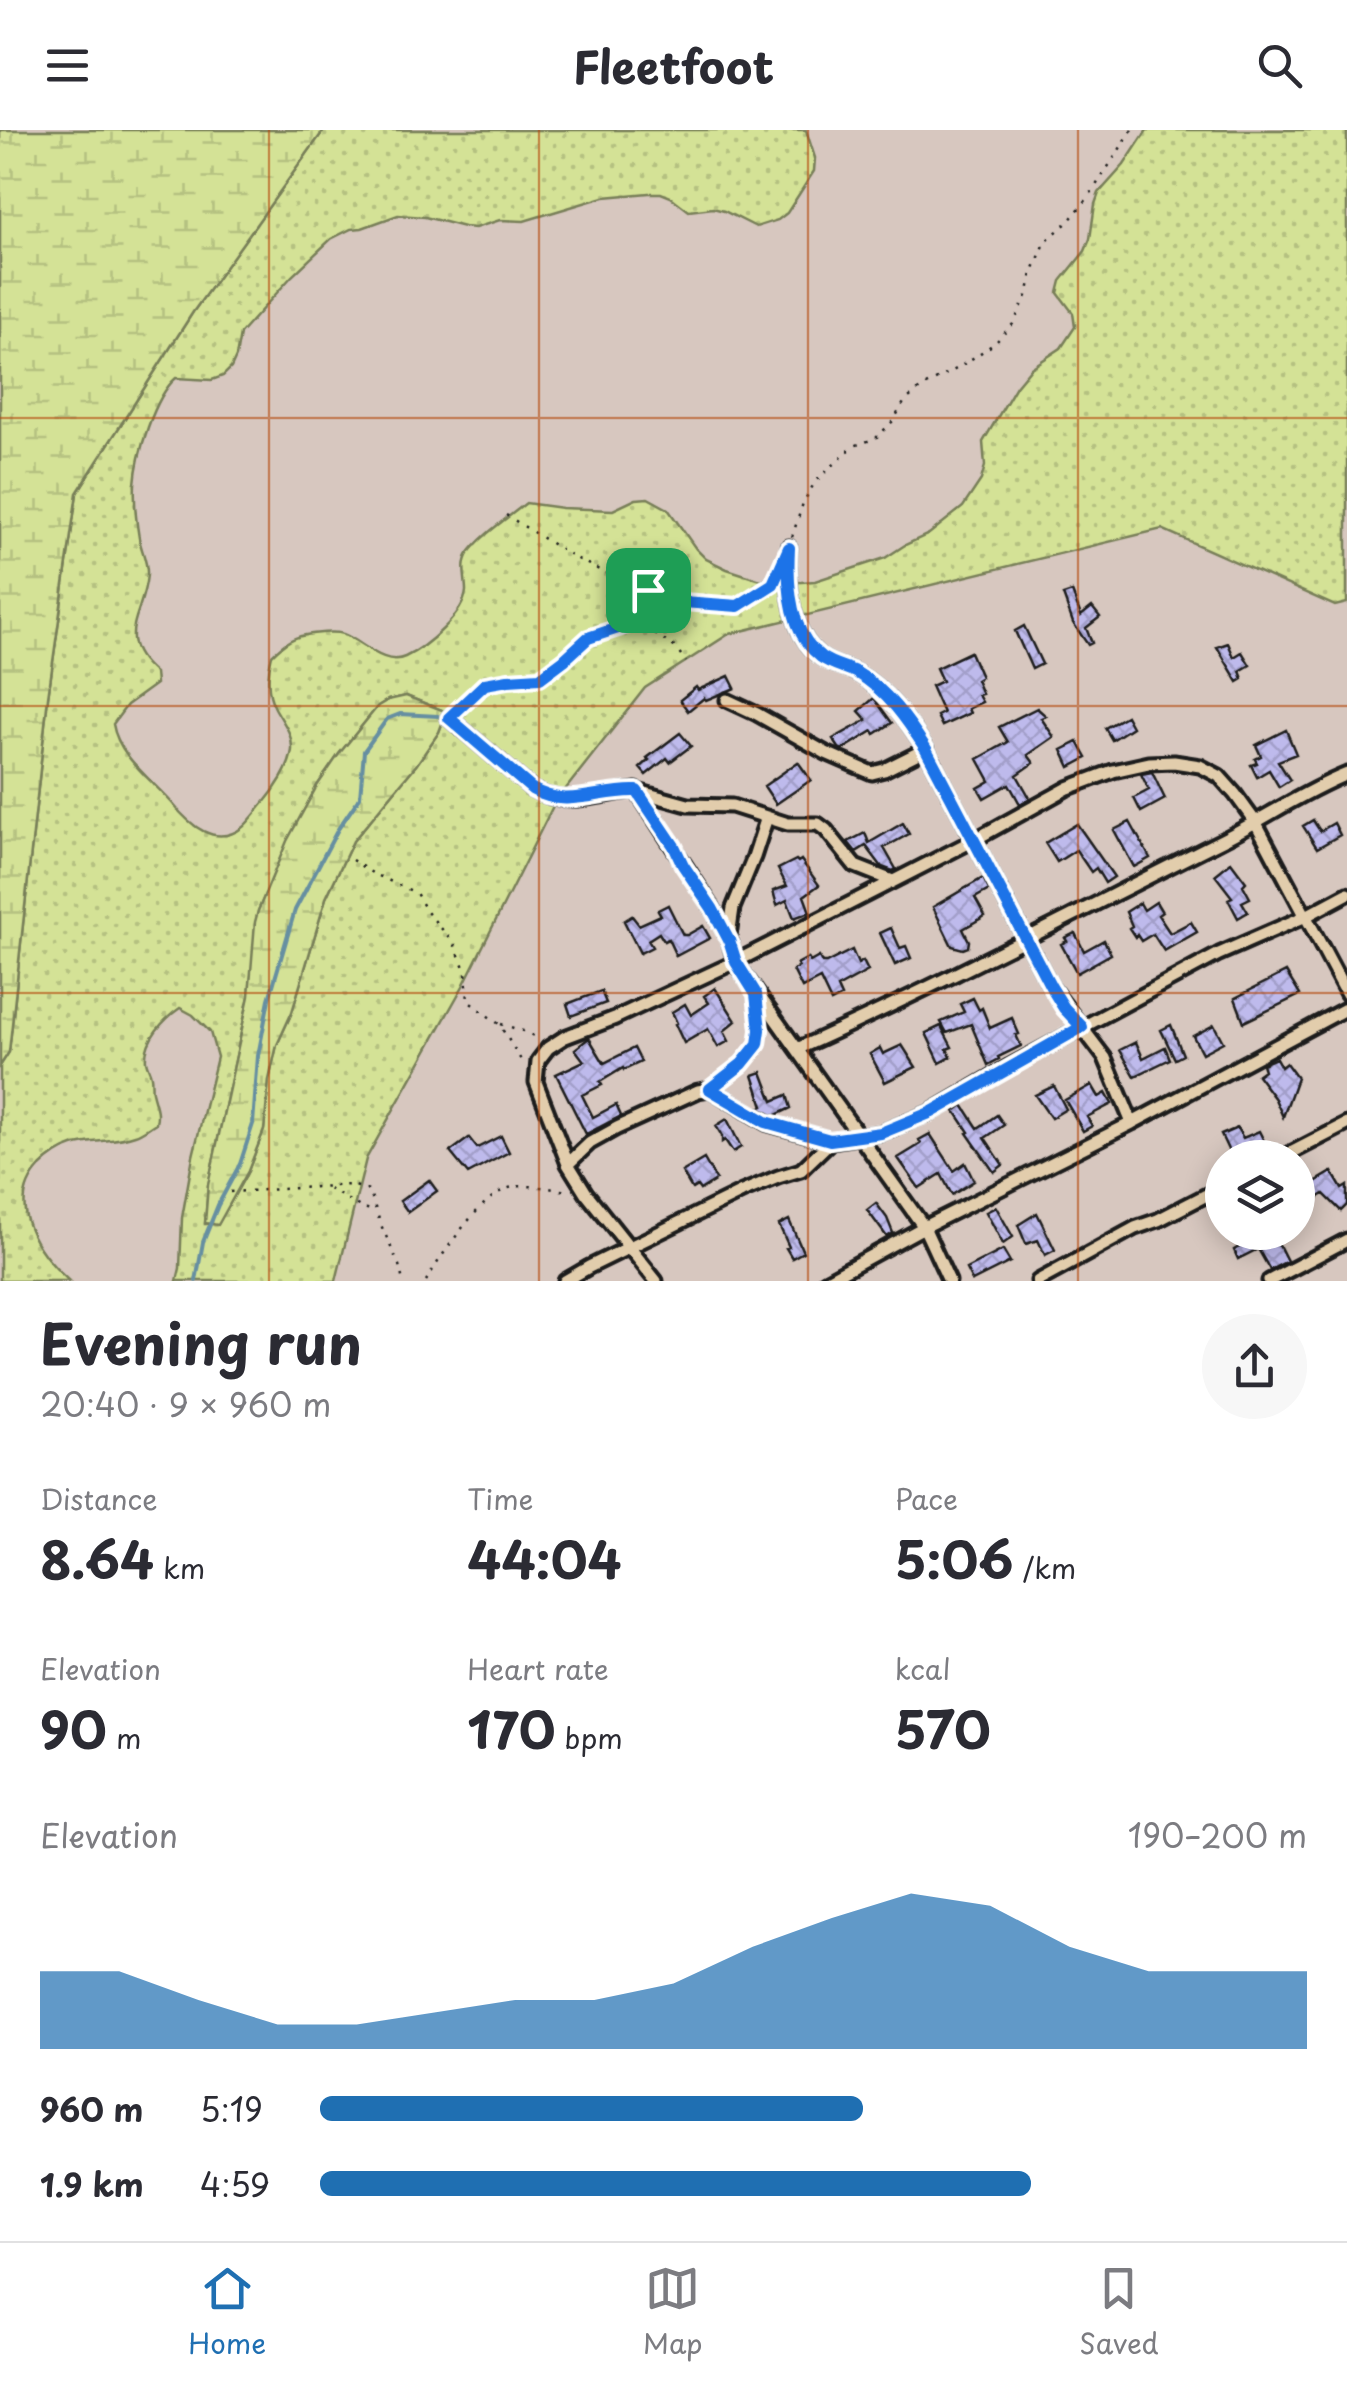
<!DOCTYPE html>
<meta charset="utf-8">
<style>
body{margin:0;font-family:"Playpen Sans",sans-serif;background:#f7f7f7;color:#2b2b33;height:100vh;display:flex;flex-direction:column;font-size:38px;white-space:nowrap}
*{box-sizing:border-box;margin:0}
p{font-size:32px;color:#7c7c81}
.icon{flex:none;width:55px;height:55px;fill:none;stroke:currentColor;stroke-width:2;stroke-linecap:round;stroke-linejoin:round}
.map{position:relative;height:1151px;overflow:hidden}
.drawer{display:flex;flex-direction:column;background:#fff;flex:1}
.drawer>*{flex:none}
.controls{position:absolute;left:1205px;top:1010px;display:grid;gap:20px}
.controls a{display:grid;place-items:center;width:110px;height:110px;border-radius:50%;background:#fff;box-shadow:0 5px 25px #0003;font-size:50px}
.pin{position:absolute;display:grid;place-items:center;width:85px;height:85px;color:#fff;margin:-42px;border-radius:20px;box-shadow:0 5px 15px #0006}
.round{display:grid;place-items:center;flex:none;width:105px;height:105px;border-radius:52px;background:#f7f7f7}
.summary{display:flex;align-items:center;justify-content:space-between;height:170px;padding:0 40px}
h1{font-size:55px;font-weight:700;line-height:75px}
.figures{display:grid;grid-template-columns:repeat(3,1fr);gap:15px;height:170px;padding:10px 40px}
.figures div{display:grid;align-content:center}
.figures b{font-size:50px;font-weight:700}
.figures small{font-size:28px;font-weight:400}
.figures p{font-size:28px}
.chart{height:280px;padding:20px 40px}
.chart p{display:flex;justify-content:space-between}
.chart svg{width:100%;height:180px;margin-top:10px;fill:#1f6fb2;opacity:.7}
ul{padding:0 40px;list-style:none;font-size:32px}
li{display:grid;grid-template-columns:160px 120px 1fr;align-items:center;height:75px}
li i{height:25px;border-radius:12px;background:#1f6fb2}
header{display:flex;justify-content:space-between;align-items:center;height:130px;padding:0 40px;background:#fff;font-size:45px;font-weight:700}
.dock{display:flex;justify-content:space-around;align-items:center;height:140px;border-top:2px solid #e1e1e2;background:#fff;font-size:28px;color:#7c7c81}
.dock a{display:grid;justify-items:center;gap:5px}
.dock .active{color:#1f6fb2}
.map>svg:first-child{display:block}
.green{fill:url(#green-dots);stroke:#787f59;stroke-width:2.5;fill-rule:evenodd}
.wetland{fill:url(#wetland-marsh);stroke:#787f59;stroke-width:2.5}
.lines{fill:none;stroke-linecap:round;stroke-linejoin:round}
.stream{stroke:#668fa1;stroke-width:4}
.building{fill:url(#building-cross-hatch);stroke:#1c1c1c;stroke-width:2.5}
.street-casing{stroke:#1c1c1c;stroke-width:19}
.path{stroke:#1c1c1c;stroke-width:2.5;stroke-dasharray:2.5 8;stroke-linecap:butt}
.street{stroke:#e2cdac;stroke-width:11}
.route-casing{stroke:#fff;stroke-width:20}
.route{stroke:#1a73e8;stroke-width:12}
.grid{fill:none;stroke:#b54a10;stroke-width:2.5;stroke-opacity:0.55}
</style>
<header><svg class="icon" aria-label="menu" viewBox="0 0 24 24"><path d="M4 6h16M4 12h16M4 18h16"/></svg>Fleetfoot<svg class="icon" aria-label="search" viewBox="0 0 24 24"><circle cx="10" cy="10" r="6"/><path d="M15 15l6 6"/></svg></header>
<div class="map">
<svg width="1347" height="1151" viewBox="0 0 1347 1151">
<defs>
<pattern id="green-dots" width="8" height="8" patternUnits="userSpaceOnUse" patternTransform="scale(2.5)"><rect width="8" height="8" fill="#d4e296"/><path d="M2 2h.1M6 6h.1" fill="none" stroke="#b5c181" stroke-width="1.8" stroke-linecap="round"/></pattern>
<pattern id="wetland-marsh" width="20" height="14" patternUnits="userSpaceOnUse" patternTransform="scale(2.5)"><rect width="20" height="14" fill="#d4e296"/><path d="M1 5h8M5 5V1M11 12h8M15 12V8" fill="none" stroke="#b5c181"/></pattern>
<pattern id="building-cross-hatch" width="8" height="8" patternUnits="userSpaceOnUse" patternTransform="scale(2.5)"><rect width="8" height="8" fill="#bebaec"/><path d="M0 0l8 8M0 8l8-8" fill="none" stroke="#a39fca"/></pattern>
</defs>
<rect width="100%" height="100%" fill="#d7c7bf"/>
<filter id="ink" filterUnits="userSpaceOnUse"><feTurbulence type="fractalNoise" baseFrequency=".01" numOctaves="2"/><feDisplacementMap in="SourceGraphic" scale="20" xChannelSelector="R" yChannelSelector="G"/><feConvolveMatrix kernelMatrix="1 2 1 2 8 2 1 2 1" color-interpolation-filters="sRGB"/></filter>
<g filter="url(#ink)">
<path class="green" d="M 324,0 L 806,0 L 815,28 L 814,41 L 787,83 L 778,90 L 756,97 L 724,81 L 713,78 L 689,81 L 671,67 L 661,63 L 649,63 L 604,67 L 524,91 L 500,90 L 475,98 L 464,97 L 425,87 L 398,85 L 362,98 L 351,99 L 331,109 L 292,146 L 240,204 L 236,227 L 231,238 L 223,246 L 212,250 L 176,248 C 154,267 137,325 135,354 C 134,371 136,390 139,408 C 141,420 148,432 147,445 C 143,487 113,508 155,543 L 156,554 L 127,575 L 113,594 C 118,626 152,650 172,673 C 189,694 215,719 243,697 C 250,691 257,681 263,674 C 275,660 290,638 292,620 C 293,603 282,591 275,578 C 266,562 268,541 272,525 C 285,512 294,506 312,504 C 322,503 333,501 343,504 C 362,511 384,537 405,527 C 426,517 464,485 466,461 C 466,449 461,435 468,424 C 480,406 509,387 526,373 L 562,378 L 613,380 L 636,369 L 648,368 L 668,379 L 696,419 L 706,429 L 727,439 L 773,454 L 815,451 L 885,428 L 905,415 L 929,404 L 963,377 L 981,350 L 985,336 L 983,312 L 1016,256 L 1031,238 L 1061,218 L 1075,197 L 1073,183 L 1058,163 L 1061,151 L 1085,121 L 1090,109 L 1095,74 L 1099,63 L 1124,35 L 1147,0 L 1347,0 L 1347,473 L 1335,476 L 1162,399 L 729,504 L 645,558 L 554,674 L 463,856 L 366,1029 L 336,1151 L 177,1151 L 180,1138 L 182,1088 L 193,1026 L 217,927 L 210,902 L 193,885 L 180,878 C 164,889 144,910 146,931 C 147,937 150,940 151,946 C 152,951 151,957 152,962 C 155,975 159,981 156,993 C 149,997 142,1003 135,1005 C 116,1012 93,1010 73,1016 C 60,1020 50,1027 40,1037 C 4,1075 38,1123 69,1151 L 0,1151 L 0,936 L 9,922 L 48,567 L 77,363 L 193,182 ZM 406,566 L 442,580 L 446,584 L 439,602 L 417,634 L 353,711 L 326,768 L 292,882 L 277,915 L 269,950 L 264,1000 L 248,1041 L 218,1094 L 205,1094 L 208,1055 L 249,866 L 258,781 L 288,711 L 317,656 L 339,624 L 378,576 L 388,570 Z"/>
<path class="wetland" d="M 0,0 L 324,0 L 193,182 L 77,363 L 48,567 L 9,922 L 0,936 Z
M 406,566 L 442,580 L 446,583 L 439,602 L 417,634 L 353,711 L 326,768 L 292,882 L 277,915 L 269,950 L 264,1000 L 248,1041 L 218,1095 L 205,1093 L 208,1055 L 249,866 L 255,792 L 258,781 L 287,711 L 317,656 L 339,624 L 378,576 L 388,570 Z"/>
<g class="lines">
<path class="stream" d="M 196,1151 L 203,1112 L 218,1075 L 240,1034 L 253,994 L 258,926 L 269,869 L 295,780 L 338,699 L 360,667 L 364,621 L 387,589 L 400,584 L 438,586"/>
</g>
<path class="building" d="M 1072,462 L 1081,486 L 1092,477 L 1100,487 L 1086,498 L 1092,513 L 1088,515 L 1073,493 L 1063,465 Z
M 1024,496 L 1042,534 L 1032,539 L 1015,501 Z
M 1228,513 L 1234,527 L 1242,522 L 1250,535 L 1240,541 L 1243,549 L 1238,552 L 1217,517 Z
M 970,522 L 981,547 L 976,550 L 982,564 L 978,565 L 982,572 L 968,579 L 970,583 L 942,596 L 937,586 L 943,583 L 931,556 L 942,551 L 936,538 Z
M 729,546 L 735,558 L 706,570 L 704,568 L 688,581 L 680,570 L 696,557 L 698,560 Z
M 874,568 L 892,593 L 875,604 L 873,601 L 842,620 L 839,618 L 833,609 L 867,590 L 859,581 Z
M 1037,578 L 1046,586 L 1041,588 L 1054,607 L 1028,625 L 1034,633 L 1017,645 L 1030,668 L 1020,674 L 1009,654 L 984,668 L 978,658 L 990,651 L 978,629 L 1008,612 L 999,597 Z
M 1126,586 L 1132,597 L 1112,610 L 1105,598 Z
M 1286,600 L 1296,624 L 1278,631 L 1290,650 L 1279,657 L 1269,640 L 1257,647 L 1251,635 L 1257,633 L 1255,629 L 1261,626 L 1256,615 Z
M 680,603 L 691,616 L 670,632 L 667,628 L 646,645 L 640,638 L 649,630 L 647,628 Z
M 1078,612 L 1087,628 L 1070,637 L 1062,620 Z
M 798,632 L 811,650 L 776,674 L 764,656 Z
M 1152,642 L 1165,669 L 1141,682 L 1134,668 L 1149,660 L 1141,644 Z
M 1313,690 L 1320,701 L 1334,693 L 1340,705 L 1317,718 L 1303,696 Z
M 1130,692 L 1150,728 L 1134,737 L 1114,700 Z
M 903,693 L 909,704 L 884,718 L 896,739 L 893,741 L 882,737 L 866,716 L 856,722 L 848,712 L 865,703 L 869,713 Z
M 1077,694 L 1114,747 L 1105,753 L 1096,738 L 1091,742 L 1076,720 L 1057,732 L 1045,713 Z
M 796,730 L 798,732 L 801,730 L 819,755 L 804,766 L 810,782 L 794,788 L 787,770 L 777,775 L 773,761 L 787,756 L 778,739 Z
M 1231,732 L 1246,752 L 1243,755 L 1250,768 L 1242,772 L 1248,782 L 1238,788 L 1228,769 L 1232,767 L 1215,745 Z
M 983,748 L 989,760 L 975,768 L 985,786 L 963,799 L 969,811 L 968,817 L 963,819 L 952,816 L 933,777 Z
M 1156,772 L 1162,782 L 1158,785 L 1170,803 L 1191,792 L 1197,802 L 1164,821 L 1153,804 L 1141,811 L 1137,805 L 1135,807 L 1129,798 L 1132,796 L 1126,782 L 1140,773 L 1144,780 Z
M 668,775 L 683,805 L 687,805 L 703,796 L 710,808 L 676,826 L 668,809 L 664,811 L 659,803 L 648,810 L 652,817 L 640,823 L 624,791 L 632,786 L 639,795 L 661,785 L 658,780 Z
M 891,798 L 900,818 L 906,816 L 911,828 L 895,835 L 880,803 Z
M 1075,803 L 1084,821 L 1104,810 L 1111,824 L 1077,843 L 1061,814 L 1067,811 L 1065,808 Z
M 852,820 L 858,834 L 863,831 L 868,841 L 837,858 L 841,867 L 831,872 L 820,849 L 802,858 L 793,840 L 799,837 L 797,834 L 808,828 L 810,832 L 819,827 L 822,833 L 826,833 Z
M 1286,842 L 1300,865 L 1244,892 L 1235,868 Z
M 715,858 L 736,891 L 724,901 L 729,911 L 718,917 L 708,899 L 684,913 L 675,894 L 677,893 L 672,882 L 685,874 L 691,885 L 709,873 L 704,866 Z
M 601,861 L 606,873 L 571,886 L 567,874 Z
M 973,868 L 979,880 L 982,878 L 990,898 L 1012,888 L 1019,904 L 1016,905 L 1021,916 L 998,927 L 999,929 L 988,935 L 971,894 L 947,903 L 941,892 L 964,882 L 960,874 Z
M 1171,895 L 1183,925 L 1175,929 L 1161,900 Z
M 1214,895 L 1223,912 L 1202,923 L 1193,906 Z
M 941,896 L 952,917 L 947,919 L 951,927 L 940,933 L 926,903 Z
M 589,908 L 604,933 L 634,918 L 641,932 L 624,940 L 623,938 L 600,952 L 602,955 L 582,965 L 593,987 L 616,975 L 621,986 L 586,1004 L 556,944 L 584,931 L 575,919 Z
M 1136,912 L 1143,928 L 1165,917 L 1170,929 L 1135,946 L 1120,920 Z
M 902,915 L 916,937 L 885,952 L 870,924 L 880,918 L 883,924 Z
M 1276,928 L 1281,937 L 1286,933 L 1297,948 L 1283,987 L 1275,969 L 1257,945 L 1264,940 L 1262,934 Z
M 762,942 L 773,971 L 787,965 L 791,978 L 774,986 L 759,978 L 763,976 L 753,945 Z
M 1092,955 L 1099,967 L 1106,963 L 1112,974 L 1087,987 L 1092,996 L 1083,1001 L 1065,970 Z
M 1054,956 L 1066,979 L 1051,988 L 1035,965 Z
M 963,975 L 978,998 L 997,985 L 1004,995 L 985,1008 L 1003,1035 L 994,1042 L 967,1003 L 969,1002 L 955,981 Z
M 727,989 L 741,1017 L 733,1022 L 725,1010 L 722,1012 L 722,1006 L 716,996 Z
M 1237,998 L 1243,1008 L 1259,1001 L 1264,1011 L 1231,1026 L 1221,1005 Z
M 930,1004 L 954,1041 L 965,1033 L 974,1051 L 952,1065 L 941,1044 L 919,1058 L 898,1028 L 921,1014 L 919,1010 Z
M 501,1006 L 509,1022 L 468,1044 L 450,1022 L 469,1008 L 477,1018 Z
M 704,1029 L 716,1050 L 700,1060 L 697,1056 L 692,1059 L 682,1042 Z
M 1332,1042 L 1342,1059 L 1347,1056 L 1347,1075 L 1341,1081 L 1324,1064 L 1308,1074 L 1300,1061 Z
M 429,1050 L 437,1061 L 408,1082 L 400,1071 Z
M 876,1073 L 887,1088 L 893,1103 L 887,1107 L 867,1080 Z
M 996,1077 L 1013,1107 L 1003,1114 L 986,1082 Z
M 1037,1083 L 1055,1120 L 1045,1125 L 1038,1110 L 1026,1114 L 1018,1095 Z
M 789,1090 L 803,1122 L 792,1128 L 786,1118 L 789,1117 L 779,1095 Z
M 1265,1102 L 1289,1102 L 1277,1111 L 1287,1131 L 1270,1140 L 1258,1119 L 1238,1129 L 1234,1120 Z
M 1003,1120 L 1010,1132 L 972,1151 L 966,1139 Z"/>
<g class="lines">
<defs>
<path id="street" d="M 789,417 C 787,454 789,503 821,527 C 832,535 846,537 857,543 C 887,560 908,591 926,619 L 1051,857 L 1105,928 L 1132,993
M 727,570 L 757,584 L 826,623 L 872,643 L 884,640 L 926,619
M 449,588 L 532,659 C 565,679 601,664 636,660 L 712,777 L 729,809 L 735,832 L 974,710 L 1068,658 L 1113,641 L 1149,633 L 1174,632 L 1200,636 L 1219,646 L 1235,664 L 1256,693 L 1347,864
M 637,661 L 688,675 L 732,676 L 788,694 L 818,694 L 826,700 L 855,736 L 893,751
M 729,806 L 733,778 L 754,727 L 767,687
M 797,919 C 940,855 1078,782 1218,712 C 1261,691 1302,662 1347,644
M 1281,1028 L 1347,994
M 568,1034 L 590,1013 L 617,998 L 698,961 L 710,959 L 766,993 L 831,1011 L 881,1003 L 931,982 L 1010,936 L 1219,824 L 1306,786 L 1347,764
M 565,1151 L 589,1137 L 742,1062 L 778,1047 L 801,1040 L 831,1011
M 656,1151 L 586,1063 L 568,1034 L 536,952 L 538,931 L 548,918 L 565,907 L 615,888 L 735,832 L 924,1097 L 949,1151
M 825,1151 L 924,1097 L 1132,993 L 1347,878
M 1038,1151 L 1135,1098 L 1158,1090 L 1222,1057
M 1269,1151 L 1347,1110"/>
</defs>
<use href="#street" class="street-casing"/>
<path class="path" d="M 506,385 C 543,408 577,432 618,448 C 629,453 636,460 648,459 L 652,491 L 649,500 L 676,518 L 686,532
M 792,407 L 803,373 L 815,352 L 854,316 L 876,308 L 893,291 L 905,271 L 924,256 L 958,238 L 995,213 L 1013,194 L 1027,166 L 1032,143 L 1046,111 L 1068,92 L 1088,68 L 1132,0
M 648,459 L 683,472 L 737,476 L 773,454 L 776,447
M 460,578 L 485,554 L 508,549 L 540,548 L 564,530 L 588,508 L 630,494 L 650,491
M 352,730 L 372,743 L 416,763 L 427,782 L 454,813 L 466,842 L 468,871 L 499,894 L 524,935
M 501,894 L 523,901 L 540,909
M 723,949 C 748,930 762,921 758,887
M 329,1059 L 362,1078 L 376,1081
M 230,1062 L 351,1055 L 369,1060 L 381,1095 L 399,1135 L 403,1151
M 426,1151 C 442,1125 482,1062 513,1057 C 530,1054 552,1059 569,1061"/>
<use href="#street" class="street"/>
</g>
</g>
<g class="lines" filter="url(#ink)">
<defs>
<path id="route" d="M 789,418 C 787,453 789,503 821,527 C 832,535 846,537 857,543 C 887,560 908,591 926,619 L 1051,857 L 1064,878 L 1082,897 L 932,982 L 881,1003 L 830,1010 L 766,992 L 710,959 L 742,934 L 758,914 L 760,900 L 756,864 L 736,832 L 729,810 L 712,778 L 683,735 L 674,716 L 637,661 C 601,659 567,680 532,659 L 449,588 L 485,554 L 508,550 L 540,548 L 564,530 L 588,508 L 630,494 L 652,491 L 648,460 L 683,472 L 738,476 L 773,454 Z"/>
</defs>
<use href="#route" class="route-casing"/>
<use href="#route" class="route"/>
</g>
<path class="grid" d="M 269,0 L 269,1151M 539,0 L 539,1151M 808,0 L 808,1151M 1078,0 L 1078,1151M 0,288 L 1347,288M 0,576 L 1347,576M 0,863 L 1347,863"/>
</svg>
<div class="controls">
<a><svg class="icon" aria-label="layers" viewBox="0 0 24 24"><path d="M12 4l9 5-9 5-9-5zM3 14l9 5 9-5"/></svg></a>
</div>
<div class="pin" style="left:648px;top:460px;background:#1e9e55"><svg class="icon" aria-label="arrive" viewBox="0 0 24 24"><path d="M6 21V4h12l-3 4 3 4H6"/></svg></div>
</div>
<section class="drawer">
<div class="summary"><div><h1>Evening run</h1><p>20:40 · 9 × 960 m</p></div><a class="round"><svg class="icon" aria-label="share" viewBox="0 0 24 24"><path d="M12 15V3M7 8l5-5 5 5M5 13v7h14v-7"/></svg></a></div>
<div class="figures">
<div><p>Distance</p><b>8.64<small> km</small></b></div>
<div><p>Time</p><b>44:04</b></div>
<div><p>Pace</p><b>5:06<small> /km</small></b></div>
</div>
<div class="figures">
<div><p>Elevation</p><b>90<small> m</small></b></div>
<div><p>Heart rate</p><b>170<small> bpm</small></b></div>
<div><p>kcal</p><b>570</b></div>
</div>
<div class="chart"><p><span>Elevation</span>190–200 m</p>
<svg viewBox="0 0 160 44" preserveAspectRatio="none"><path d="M0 44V25L10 25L20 32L30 38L40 38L50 35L60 32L70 32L80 28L90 19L100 12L110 6L120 9L130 19L140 25L150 25L160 25V44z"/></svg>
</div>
<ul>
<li><b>960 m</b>5:19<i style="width:55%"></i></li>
<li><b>1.9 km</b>4:59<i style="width:72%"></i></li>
</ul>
</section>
<nav class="dock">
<a class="active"><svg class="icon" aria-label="home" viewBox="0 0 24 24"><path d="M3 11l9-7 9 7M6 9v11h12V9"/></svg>Home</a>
<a><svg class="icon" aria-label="map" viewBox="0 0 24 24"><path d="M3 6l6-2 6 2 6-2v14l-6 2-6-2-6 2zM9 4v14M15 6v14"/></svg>Map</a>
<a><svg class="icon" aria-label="saved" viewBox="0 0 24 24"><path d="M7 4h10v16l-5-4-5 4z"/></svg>Saved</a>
</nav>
